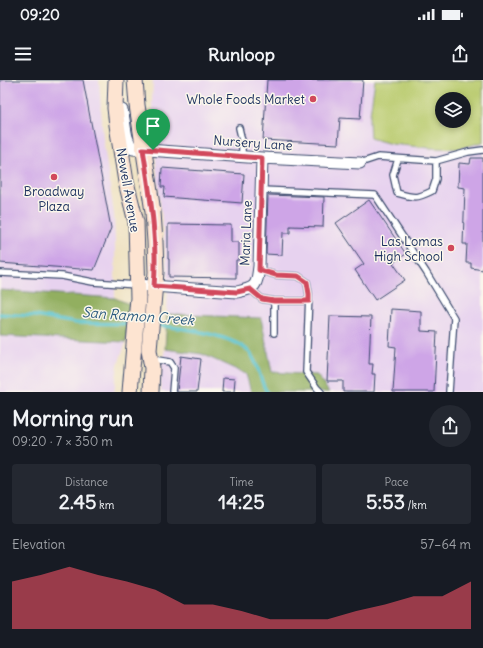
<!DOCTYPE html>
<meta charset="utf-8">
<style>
body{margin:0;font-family:Delius,sans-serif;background:#242831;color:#f1f3f6;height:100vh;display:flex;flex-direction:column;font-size:15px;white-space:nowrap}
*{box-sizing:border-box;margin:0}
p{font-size:13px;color:#9ea1a6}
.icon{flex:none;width:22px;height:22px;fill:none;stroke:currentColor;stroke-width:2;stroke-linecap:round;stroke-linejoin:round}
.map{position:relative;height:312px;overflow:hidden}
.side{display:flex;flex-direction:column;background:#171b24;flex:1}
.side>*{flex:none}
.buttons{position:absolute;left:435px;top:12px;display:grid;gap:8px}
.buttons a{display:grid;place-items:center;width:36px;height:36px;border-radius:50%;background:#171b24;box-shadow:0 2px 6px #0003;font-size:20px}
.pin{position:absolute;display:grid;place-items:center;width:34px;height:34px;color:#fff;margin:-41px -17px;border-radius:50% 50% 50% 0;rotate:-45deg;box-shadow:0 0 4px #0007}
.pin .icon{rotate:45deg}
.round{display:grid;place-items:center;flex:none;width:42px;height:42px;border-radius:21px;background:#242831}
.head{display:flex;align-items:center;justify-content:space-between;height:68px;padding:0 12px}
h1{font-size:22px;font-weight:700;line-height:30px}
.figures{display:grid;grid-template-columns:repeat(3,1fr);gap:6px;height:68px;padding:4px 12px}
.figures div{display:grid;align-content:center;border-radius:4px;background:#242831;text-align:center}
.figures b{font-size:20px;font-weight:700}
.figures small{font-size:11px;font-weight:400}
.figures p{font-size:11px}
.chart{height:112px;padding:8px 12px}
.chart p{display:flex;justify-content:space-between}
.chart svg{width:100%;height:72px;margin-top:4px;fill:#d1495b;opacity:.7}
.status{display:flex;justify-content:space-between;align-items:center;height:28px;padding:0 20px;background:#171b24;direction:ltr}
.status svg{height:11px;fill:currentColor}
header{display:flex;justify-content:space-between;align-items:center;height:52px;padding:0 12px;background:#171b24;font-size:18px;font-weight:700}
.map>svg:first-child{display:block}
.built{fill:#e7d2ef;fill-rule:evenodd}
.green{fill:#b9cb6e;stroke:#6a7d66;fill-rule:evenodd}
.forest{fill:#92af61;stroke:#566f60}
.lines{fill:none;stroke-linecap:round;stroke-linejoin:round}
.stream{stroke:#54c1cc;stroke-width:3.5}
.building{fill:#cea5e7}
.lane-casing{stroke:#3b4a6d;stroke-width:8}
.street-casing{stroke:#3b4a6d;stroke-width:13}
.secondary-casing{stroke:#3b4a6d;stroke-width:17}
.lane{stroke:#fff;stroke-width:5.5}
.street{stroke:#fff;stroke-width:11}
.secondary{stroke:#fde4d1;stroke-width:15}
.route-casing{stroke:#fff;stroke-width:8}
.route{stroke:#d1495b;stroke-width:5}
.poi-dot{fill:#d1495b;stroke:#fbf7ec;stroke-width:1.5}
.labels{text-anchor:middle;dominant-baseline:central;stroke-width:3;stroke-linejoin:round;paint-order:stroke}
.poi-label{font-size:13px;fill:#1b2f5e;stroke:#fbf7ec;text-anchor:end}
.street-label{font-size:13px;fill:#1b2f5e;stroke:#fbf7ec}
.water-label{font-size:14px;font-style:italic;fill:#2c5b7f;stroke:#fbf7ec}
</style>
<div class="status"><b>09:20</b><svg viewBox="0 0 49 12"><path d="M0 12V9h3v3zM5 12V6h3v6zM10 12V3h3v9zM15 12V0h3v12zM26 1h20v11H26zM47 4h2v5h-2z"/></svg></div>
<header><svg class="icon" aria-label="menu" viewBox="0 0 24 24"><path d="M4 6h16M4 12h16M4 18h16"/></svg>Runloop<svg class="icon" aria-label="share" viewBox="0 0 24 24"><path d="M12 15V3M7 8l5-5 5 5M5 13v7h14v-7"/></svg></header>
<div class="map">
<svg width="483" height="312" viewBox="0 0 483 312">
<rect width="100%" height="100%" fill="#fbf7ec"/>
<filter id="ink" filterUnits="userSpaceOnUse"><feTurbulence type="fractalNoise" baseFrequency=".025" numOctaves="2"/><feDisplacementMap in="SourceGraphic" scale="8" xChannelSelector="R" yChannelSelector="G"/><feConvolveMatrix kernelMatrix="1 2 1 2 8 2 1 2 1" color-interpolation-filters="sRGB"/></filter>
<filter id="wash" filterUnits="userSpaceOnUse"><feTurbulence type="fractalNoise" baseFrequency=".012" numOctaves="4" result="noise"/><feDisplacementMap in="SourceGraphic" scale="16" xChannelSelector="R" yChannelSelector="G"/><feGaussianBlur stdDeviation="0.9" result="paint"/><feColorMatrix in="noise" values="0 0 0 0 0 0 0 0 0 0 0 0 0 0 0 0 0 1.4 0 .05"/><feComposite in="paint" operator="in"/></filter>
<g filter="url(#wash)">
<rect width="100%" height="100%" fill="#efe2c2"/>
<path class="built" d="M 0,0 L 99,0 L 103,58 L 114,135 L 115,160 L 115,218 L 0,210 Z
M 153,0 L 483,0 L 483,312 L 329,312 L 317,295 L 272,292 L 261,238 L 167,234 L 168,201 L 156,82 L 156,56 L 152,24 ZM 442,19 L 464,19 L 464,41 L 442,41 Z
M 0,256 L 126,262 L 118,284 L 114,312 L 0,312 Z
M 165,269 L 202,274 L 246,294 L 251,312 L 161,312 L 161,289 Z"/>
<path class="green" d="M 375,0 L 483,0 L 483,62 L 458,69 L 430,68 L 391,64 L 370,58 L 369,41 ZM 442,19 L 464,19 L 464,41 L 442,41 Z"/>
<path class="forest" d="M 0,210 L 115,218 L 129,224 L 126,262 L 0,256 Z
M 167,234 L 261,238 L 272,292 L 317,295 L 329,312 L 251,312 L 246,294 L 202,274 L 165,269 Z"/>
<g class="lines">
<path class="stream" d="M 0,234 L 35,236 L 76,243 L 132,244
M 154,245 C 177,247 236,255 250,273 C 260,286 259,300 267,312"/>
</g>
<g id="blocks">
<path class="building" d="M 0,0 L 83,0 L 111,148 L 94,190 L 0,183 Z
M 267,0 L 363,0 L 360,39 L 340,38 L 338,64 L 263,60 Z
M 471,78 L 483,78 L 483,190 L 471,188 L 471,183 L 466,183 L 467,164 L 463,164 L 465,108 L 458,107 L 459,83 L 470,84 Z
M 162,88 L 244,94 L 242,123 L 164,117 L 165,107 L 161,107 Z
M 268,115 L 324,117 L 323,147 L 290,146 L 290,153 L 283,153 L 282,175 L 266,174 Z
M 369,120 L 406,174 L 393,183 L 405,200 L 375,220 L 355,190 L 364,184 L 336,143 Z
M 168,144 L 231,145 L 231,162 L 239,162 L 239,180 L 236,180 L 236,198 L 169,197 L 169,179 L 168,179 Z
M 391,229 L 421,231 L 421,251 L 437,252 L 434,312 L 393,312 L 396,267 L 389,266 Z
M 330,236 L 371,237 L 369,284 L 373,284 L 372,294 L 375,294 L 374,312 L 343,312 L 343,301 L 327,301 Z
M 181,276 L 201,279 L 197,312 L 177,312 Z
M 223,298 L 235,299 L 234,312 L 222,312 Z"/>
</g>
</g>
<g filter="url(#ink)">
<use href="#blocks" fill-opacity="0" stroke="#3b4a6d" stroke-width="1"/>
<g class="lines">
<defs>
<path id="lane" d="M 239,48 L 242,61 L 242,76
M 436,81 L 468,72 L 483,70
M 360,83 L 378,77 L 436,81 L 436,99 L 432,111 C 416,119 414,118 397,113 L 393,95 L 398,79
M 261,110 L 375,115 L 426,192 L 454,238 L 449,312
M 259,190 L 276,195 L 298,196 L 307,202 L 309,214 L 306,292 L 317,308 L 321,312
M 0,193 L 62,196 L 93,202 L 137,205
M 250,209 L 262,219 L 274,221 L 309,221
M 274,253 L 274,221
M 152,279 L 170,282 L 174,288 L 172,312"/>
<path id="street" d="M 115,28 L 122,30 C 126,43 124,58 133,69 L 262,78 L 360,83
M 138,205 L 237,212 C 256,208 257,206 259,186 L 262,78"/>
<path id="secondary" d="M 116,0 L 115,28 L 117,45 L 126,102 L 136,142 L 138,218 L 130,312
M 135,0 L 137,25 L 153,132 L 155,162 L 156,192 L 149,270 L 152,288 L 151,312"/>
</defs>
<use href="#lane" class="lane-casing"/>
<use href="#street" class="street-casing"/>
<use href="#secondary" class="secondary-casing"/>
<use href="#lane" class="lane"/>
<use href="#street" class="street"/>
<use href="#secondary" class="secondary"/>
</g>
</g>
<g class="lines" filter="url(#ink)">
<defs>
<path id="route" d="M 143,69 L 262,78 L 259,190 L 276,195 L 298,196 L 307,202 L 309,214 L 309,221 L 274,221 L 262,219 L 250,209 L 237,212 L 154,206 C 158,160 150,115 143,69 Z"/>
</defs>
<use href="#route" class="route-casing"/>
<use href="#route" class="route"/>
</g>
<g class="poi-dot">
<circle cx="313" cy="19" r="4"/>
<circle cx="54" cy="97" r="4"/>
<circle cx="451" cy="168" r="4"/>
</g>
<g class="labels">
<g class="poi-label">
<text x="305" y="19">Whole Foods Market</text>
<text x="54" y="111" text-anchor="middle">Broadway<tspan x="54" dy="15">Plaza</tspan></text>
<text x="443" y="161">Las Lomas<tspan x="443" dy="15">High School</tspan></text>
</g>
<g class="street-label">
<text transform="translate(253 63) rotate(4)">Nursery Lane</text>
<text transform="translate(128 110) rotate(80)">Newell Avenue</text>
<text transform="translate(246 153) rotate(-88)">Maria Lane</text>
</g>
<g class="water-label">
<text transform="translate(138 236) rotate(4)">San Ramon Creek</text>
</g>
</g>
</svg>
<div class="buttons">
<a><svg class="icon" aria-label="layers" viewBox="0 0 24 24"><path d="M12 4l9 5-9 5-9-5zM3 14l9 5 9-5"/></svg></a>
</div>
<div class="pin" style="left:153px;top:70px;background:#1e9e55"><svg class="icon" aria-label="arrive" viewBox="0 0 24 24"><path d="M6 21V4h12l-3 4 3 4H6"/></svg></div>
</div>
<section class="side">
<div class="head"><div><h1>Morning run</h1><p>09:20 · 7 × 350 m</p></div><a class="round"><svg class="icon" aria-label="share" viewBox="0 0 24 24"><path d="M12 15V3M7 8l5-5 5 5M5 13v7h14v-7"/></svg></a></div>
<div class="figures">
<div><p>Distance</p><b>2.45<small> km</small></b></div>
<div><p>Time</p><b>14:25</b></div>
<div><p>Pace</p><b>5:53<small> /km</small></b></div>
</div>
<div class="chart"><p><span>Elevation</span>57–64 m</p>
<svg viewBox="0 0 160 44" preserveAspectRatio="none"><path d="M0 44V15L10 11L20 6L30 11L40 15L50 20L60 29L70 29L80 33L90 38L100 38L110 38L120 33L130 29L140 24L150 24L160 15V44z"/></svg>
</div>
</section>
